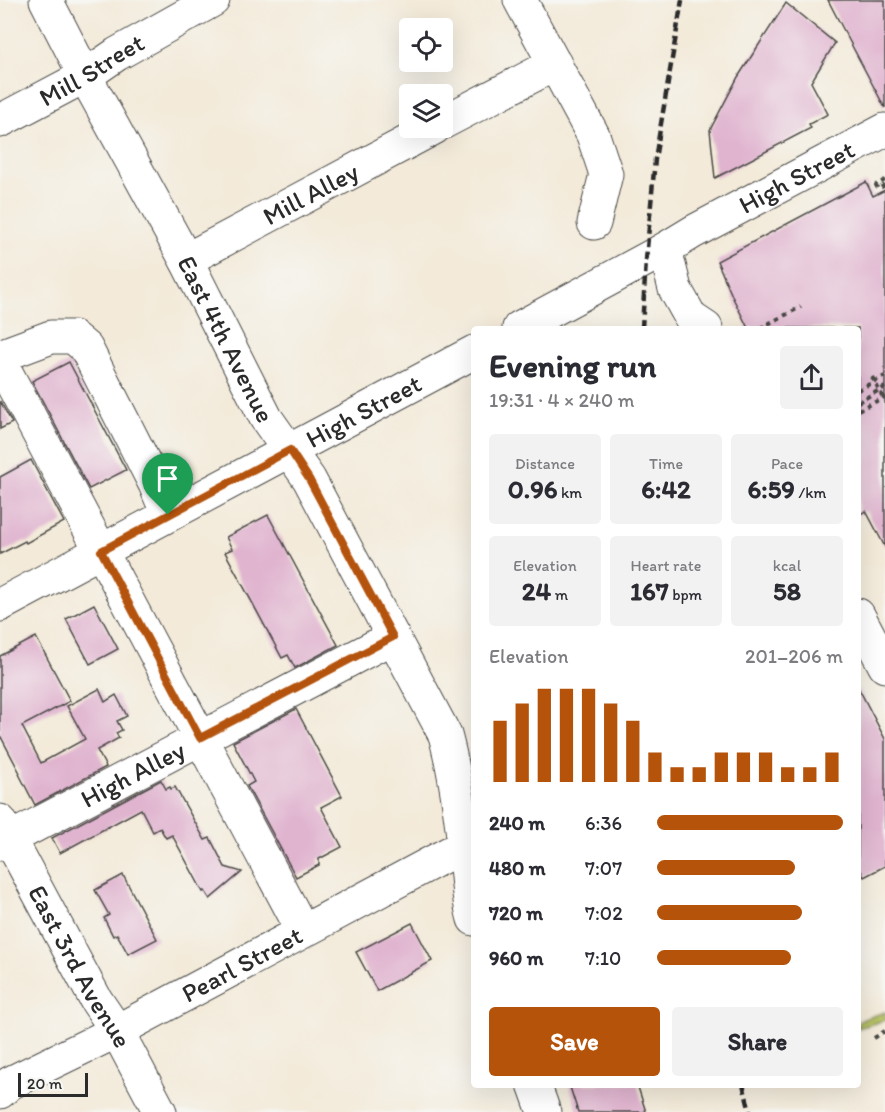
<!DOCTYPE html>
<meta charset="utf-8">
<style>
body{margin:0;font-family:Itim,sans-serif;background:#f2f2f3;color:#2b2b33;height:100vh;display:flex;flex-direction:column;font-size:22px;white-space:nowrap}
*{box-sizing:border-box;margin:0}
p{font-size:20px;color:#7c7c81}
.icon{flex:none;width:33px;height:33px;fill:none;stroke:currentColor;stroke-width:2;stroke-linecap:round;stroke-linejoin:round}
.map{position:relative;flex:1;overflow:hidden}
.details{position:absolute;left:471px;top:326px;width:390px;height:762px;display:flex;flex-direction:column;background:#fff;border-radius:6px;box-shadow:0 6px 24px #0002}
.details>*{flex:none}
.controls{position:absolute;left:399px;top:18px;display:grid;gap:12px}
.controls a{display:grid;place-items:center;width:54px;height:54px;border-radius:6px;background:#fff;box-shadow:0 6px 24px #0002;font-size:30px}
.scale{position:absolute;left:18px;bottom:15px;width:70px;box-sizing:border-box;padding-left:6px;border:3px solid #2b2b2b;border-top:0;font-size:16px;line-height:21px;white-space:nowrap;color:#2b2b2b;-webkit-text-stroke:4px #f6f6f2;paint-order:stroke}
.pin{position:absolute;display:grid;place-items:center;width:51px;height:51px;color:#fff;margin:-62px -26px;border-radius:50% 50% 50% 0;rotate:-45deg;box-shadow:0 0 6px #0007}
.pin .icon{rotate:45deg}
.round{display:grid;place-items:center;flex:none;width:63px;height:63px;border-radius:6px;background:#f2f2f3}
.summary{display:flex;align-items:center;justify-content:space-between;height:102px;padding:0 18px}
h1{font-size:33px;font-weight:700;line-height:45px}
.figures{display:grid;grid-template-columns:repeat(3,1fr);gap:9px;height:102px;padding:6px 18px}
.figures div{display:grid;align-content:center;border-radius:6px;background:#f2f2f3;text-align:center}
.figures b{font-size:26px;font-weight:700}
.figures small{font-size:16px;font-weight:400}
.figures p{font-size:16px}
.chart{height:168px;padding:12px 18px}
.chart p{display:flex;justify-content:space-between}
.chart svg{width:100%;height:108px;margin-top:6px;stroke:#b45309;stroke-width:6}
.cta{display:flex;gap:12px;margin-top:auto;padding:12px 18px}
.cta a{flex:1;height:69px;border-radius:6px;background:#b45309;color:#fff;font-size:24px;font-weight:700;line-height:69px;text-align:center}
.cta a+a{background:#f2f2f3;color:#2b2b33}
ul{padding:0 18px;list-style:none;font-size:20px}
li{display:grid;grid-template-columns:96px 72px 1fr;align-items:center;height:45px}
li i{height:15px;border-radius:8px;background:#b45309}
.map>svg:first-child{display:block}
.green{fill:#b7c365;stroke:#717748;stroke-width:1.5}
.building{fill:#e0b4cf}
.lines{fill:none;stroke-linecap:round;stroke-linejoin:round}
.minor-casing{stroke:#494845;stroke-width:35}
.path{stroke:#494845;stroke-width:4;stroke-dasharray:4.5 4.5;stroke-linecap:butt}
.minor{stroke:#fff;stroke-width:33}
.rail{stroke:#2b2b2b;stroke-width:4.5;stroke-dasharray:9 4.5;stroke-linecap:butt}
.route-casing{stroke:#fff;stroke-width:12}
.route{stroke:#b45309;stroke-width:8}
.labels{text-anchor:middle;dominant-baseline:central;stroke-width:5;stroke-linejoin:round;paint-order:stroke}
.street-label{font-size:26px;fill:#2b2b2b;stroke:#f6f6f2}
</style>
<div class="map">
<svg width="885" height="1112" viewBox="0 0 885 1112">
<rect width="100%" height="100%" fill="#f6f6f2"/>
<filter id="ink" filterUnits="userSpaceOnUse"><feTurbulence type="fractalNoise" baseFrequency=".0167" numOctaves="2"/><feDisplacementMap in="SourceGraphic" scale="12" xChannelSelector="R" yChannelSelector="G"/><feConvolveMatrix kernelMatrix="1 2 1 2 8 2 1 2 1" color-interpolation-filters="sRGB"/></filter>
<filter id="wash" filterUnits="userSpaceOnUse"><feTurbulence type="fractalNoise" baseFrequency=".008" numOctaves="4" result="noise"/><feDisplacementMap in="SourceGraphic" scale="24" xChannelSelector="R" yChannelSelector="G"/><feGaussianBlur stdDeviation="1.35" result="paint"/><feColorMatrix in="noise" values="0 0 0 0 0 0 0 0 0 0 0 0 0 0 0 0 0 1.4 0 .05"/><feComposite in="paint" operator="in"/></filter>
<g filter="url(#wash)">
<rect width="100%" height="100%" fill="#f3ead9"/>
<path class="green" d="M 885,1012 L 885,1020 L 858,1028 L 858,1021 Z"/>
<g id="blocks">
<path class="building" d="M 828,0 L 885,0 L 885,108 L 842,27 Z
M 786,3 L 835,43 L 811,82 L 828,114 L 809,124 L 811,128 L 715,178 L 710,130 L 738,77 Z
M 866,182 L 873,196 L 885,190 L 885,547 L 866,511 L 858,515 L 858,328 L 748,328 L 733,298 L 717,261 Z
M 69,362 L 126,470 L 89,489 L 32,381 Z
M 0,401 L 12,423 L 0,429 Z
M 31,460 L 64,522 L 26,543 L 25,541 L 0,554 L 0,477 Z
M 268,515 L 338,645 L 295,668 L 288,655 L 282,658 L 225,552 L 232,549 L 226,537 Z
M 94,604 L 118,649 L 90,664 L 66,619 Z
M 36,637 L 70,701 L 22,726 L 41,763 L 85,739 L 67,706 L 99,689 L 105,702 L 116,695 L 127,716 L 117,721 L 122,730 L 116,733 L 119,738 L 97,750 L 106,767 L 35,805 L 19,774 L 20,773 L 0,735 L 0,656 Z
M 858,687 L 885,739 L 885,866 L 864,877 L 858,865 Z
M 296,709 L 342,796 L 321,807 L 342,847 L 319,859 L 319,865 L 296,877 L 247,786 L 254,782 L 233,742 Z
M 161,780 L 166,789 L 170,787 L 171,789 L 175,787 L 205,840 L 210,838 L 225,867 L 242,872 L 210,899 L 205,891 L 203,892 L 172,835 L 166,838 L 160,828 L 153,832 L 141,809 L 60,853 L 52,838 Z
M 123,875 L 157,939 L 128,954 L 117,934 L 113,936 L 104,918 L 109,915 L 95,890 Z
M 412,923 L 432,961 L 377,991 L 356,952 Z
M 569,1084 L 637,1084 L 646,1112 L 578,1112 Z"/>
</g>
</g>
<g filter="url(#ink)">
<use href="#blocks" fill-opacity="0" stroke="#494845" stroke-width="1.5"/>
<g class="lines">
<defs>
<g id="minor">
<path id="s1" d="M 46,0 L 85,76 L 186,260 L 266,418 L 309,479 L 445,735 C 455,771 460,809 464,845 C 467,870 467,895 474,919"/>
<path d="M 520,0 L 593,135 L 606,174 L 594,223"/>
<path id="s2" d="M 0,121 L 85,76 L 117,54 L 213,0"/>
<path d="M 442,123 L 555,64"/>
<path d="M 665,249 L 675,289 L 691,318 L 706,328"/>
<path id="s3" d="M 186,260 L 434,128"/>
<path id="s4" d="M 519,328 L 665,249 L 693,232 L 885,130"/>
<path d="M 0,356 L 51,337 L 73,337 L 86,348 L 155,484 L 168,515"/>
<path d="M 0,361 L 303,931"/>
<path id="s5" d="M 0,605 L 474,352"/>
<path d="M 858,615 L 885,666"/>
<path id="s6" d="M 0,821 L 96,1000 L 117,1031 L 160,1112"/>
<path id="s7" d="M 0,844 L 393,637"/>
<path d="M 534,1084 L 544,1112"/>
<path id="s8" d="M 0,1092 L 10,1083 L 117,1031 L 474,840"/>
</g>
</defs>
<use href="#minor" class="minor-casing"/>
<path class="path" d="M 885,180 L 876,185 L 878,189 L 885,185
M 760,328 L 801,307
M 872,377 L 885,401
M 858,390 L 885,376
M 858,402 L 885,387
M 858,410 L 885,397
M 874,1038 L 885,1031"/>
<use href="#minor" class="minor"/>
<path class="rail" d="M 642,328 L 646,260 L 655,159 L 682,0
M 743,1084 L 750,1112"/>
</g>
</g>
<g class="lines" filter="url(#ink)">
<defs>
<path id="route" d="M 290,450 L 309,479 L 393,637 L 200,738 L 101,551 Z"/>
</defs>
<use href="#route" class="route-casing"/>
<use href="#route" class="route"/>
</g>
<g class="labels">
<g class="street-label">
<text stroke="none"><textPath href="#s2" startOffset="105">Mill Street</textPath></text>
<text stroke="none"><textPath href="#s4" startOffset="316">High Street</textPath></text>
<text stroke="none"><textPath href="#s3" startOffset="141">Mill Alley</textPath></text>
<text stroke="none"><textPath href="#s1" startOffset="384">East 4th Avenue</textPath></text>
<text stroke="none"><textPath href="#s5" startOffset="412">High Street</textPath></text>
<text stroke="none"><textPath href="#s7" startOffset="150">High Alley</textPath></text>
<text stroke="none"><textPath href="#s8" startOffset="274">Pearl Street</textPath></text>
<text stroke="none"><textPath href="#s6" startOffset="166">East 3rd Avenue</textPath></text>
</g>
</g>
</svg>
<div class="controls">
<a><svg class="icon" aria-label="locate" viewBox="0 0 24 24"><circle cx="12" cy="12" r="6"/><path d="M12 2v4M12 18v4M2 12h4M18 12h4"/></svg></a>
<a><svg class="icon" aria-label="layers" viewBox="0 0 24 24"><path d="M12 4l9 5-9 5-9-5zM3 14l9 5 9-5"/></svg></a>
</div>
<div class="scale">20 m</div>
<div class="pin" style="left:168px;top:515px;background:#1e9e55"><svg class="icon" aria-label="arrive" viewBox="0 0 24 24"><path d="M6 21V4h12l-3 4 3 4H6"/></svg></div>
<section class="details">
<div class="summary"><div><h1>Evening run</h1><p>19:31 · 4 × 240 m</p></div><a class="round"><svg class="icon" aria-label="share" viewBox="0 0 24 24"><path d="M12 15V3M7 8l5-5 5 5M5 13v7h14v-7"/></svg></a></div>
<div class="figures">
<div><p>Distance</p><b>0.96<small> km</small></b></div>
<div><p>Time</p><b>6:42</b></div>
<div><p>Pace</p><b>6:59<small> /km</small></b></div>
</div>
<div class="figures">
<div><p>Elevation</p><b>24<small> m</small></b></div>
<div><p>Heart rate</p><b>167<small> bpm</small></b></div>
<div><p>kcal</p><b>58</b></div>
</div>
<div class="chart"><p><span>Elevation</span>201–206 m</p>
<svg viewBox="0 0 160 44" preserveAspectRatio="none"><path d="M5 44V19M15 44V12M25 44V6M35 44V6M45 44V6M55 44V12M65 44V19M75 44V32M85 44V38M95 44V38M105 44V32M115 44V32M125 44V32M135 44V38M145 44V38M155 44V32"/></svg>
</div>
<ul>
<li><b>240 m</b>6:36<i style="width:100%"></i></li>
<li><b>480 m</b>7:07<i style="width:74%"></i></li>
<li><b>720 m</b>7:02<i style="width:78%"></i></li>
<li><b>960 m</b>7:10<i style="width:72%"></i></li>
</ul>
<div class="cta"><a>Save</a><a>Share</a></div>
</section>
</div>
